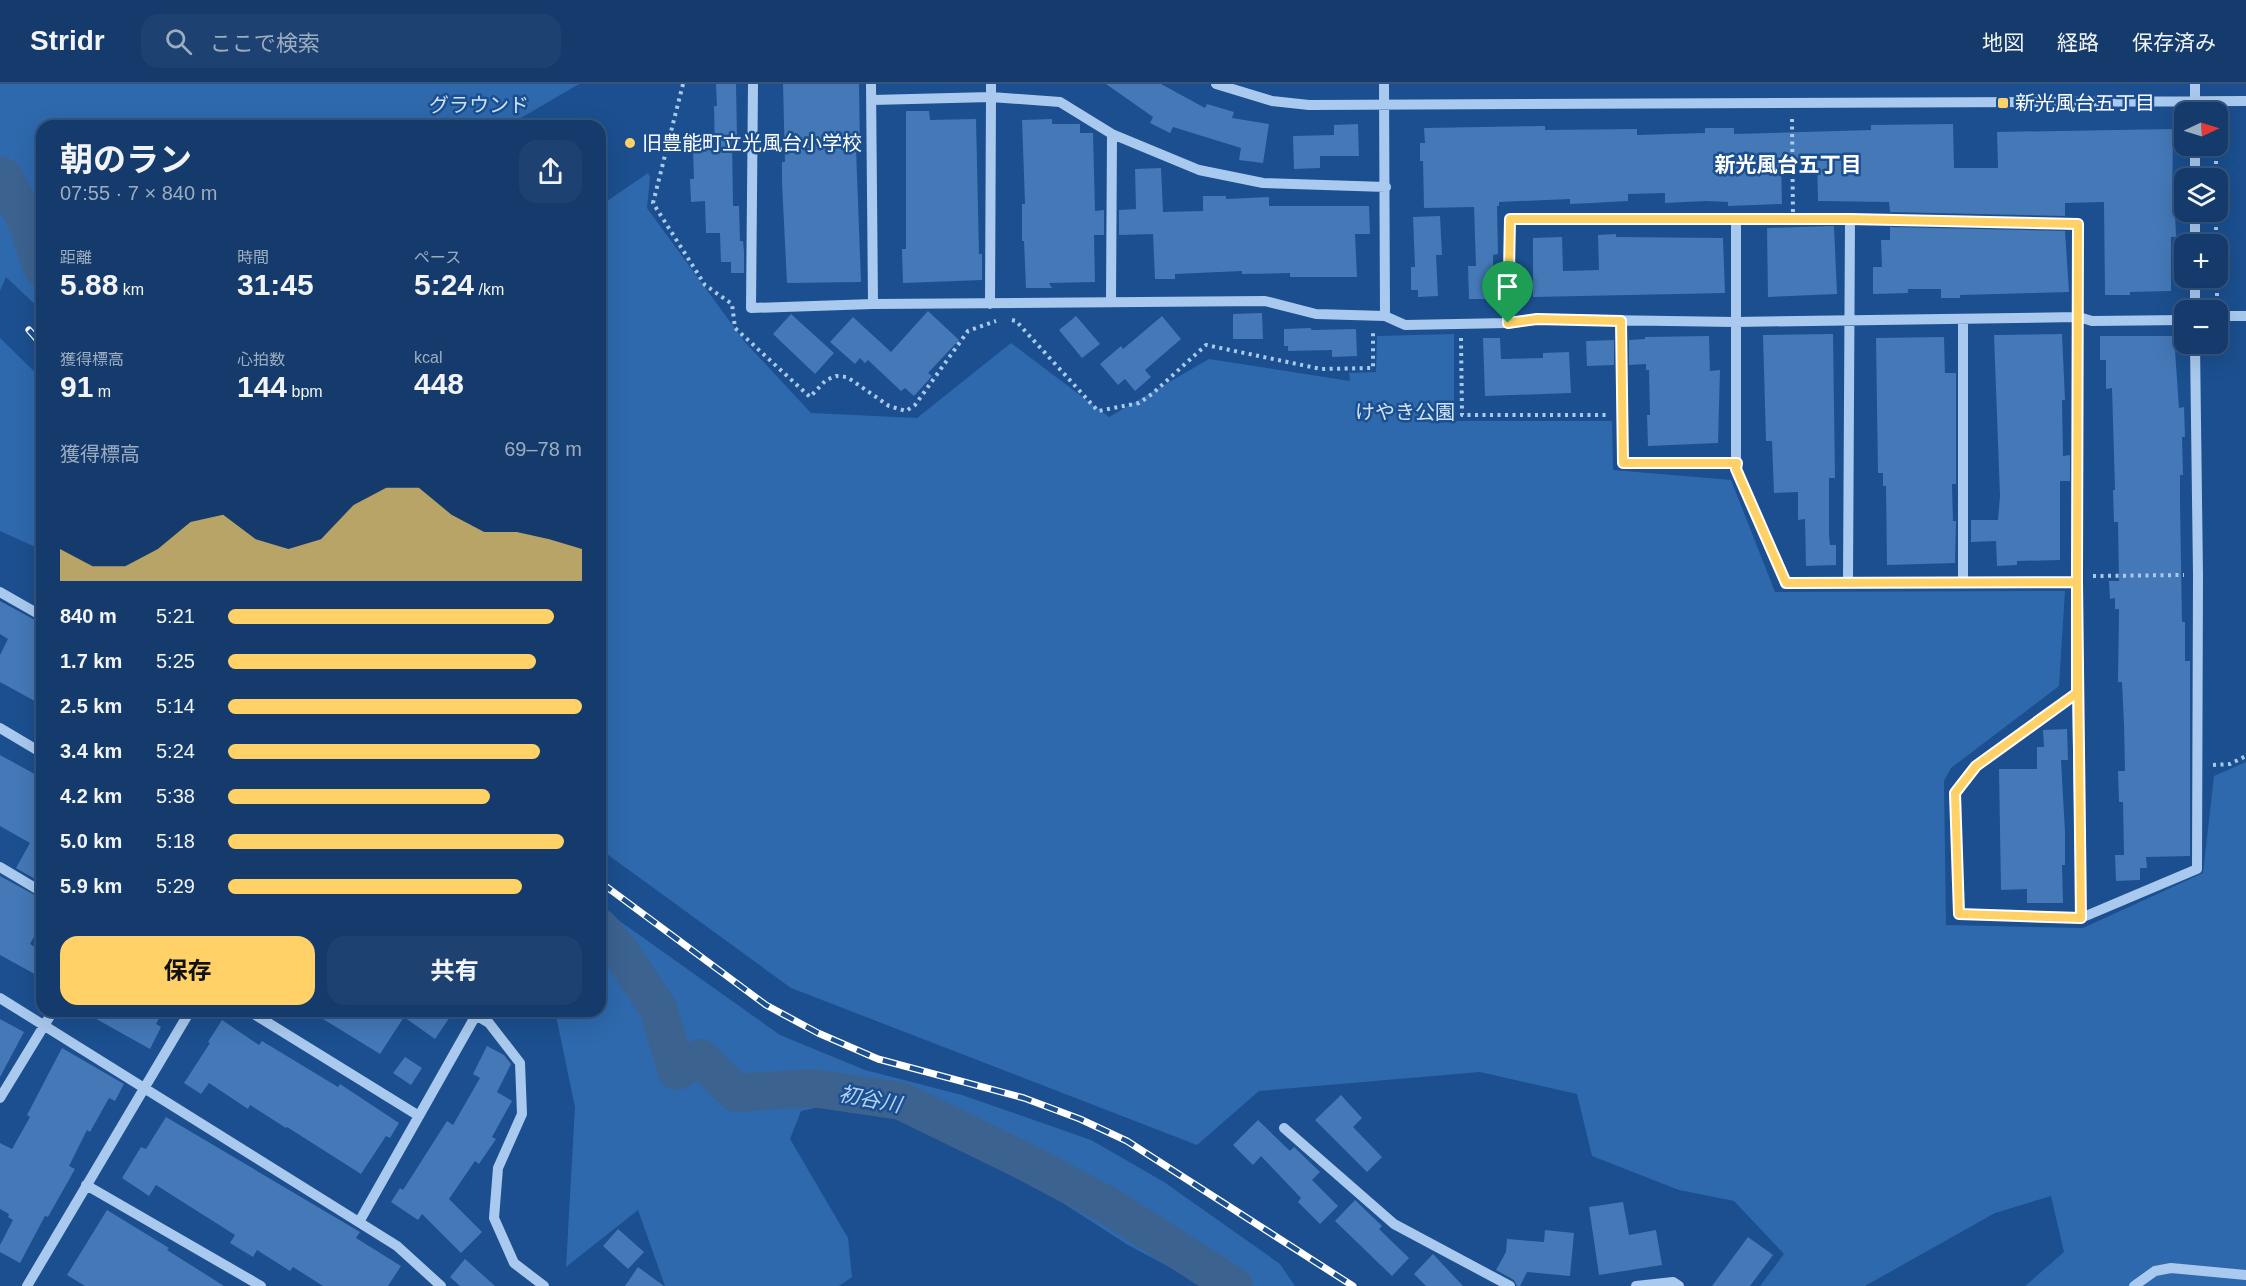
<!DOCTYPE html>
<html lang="ja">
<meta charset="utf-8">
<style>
body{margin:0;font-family:Arial,"Noto Sans JP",sans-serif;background:#1d4271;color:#f1f3f6;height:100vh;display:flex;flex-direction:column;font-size:22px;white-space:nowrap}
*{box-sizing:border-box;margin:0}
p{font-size:20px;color:#9dadc1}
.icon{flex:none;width:33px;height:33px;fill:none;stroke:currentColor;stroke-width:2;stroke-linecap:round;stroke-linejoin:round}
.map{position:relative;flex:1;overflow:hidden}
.sheet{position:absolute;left:36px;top:36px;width:570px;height:897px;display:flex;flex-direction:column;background:#143b6b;border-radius:18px;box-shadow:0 6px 24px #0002,0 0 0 2px #33557e}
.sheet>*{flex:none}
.needle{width:39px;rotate:86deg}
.fabs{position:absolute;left:2174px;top:18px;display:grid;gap:12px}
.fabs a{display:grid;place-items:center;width:54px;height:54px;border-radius:12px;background:#143b6b;box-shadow:0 6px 24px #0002,0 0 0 2px #33557e;font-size:30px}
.pin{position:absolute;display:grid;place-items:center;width:51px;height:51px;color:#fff;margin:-62px -26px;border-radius:50% 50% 50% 0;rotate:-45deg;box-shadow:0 0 6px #0007}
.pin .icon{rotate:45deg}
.round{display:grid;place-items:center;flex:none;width:63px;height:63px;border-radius:18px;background:#1d4271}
.overview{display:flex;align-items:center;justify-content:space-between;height:102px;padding:0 24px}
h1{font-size:33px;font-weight:700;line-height:45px}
.stats{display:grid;grid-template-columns:repeat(3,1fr);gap:9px;height:102px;padding:6px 24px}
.stats div{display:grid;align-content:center}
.stats b{font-size:30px;font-weight:700}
.stats small{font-size:16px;font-weight:400}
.stats p{font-size:16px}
.chart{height:168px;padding:12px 24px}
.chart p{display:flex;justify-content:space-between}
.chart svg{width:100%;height:108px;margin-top:6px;fill:#ffd166;opacity:.7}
.cta{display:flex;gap:12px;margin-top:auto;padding:12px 24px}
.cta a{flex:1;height:69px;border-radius:18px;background:#ffd166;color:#111;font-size:24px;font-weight:700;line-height:69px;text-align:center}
.cta a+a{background:#1d4271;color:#f1f3f6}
ul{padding:0 24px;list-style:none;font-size:20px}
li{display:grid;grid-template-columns:96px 72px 1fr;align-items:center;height:45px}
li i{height:15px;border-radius:8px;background:#ffd166}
header{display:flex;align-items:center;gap:36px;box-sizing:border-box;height:84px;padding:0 30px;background:#143b6b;border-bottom:2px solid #33557e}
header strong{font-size:28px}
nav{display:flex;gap:33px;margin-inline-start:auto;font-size:21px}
.search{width:420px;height:54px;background:#1d4271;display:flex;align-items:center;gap:15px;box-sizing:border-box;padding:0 21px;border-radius:18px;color:#9dadc1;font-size:22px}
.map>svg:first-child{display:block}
.green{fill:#2e69ad}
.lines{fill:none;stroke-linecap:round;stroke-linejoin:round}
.river{stroke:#3c6290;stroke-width:38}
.building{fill:#4478b7}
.path{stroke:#a9c9ee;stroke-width:4;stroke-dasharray:3 4.5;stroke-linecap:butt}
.minor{stroke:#a9c9ee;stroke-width:10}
.rail-casing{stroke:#fff;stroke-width:7}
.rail{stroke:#1b4f8f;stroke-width:4.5;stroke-dasharray:14;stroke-linecap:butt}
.route-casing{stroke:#fff;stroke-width:12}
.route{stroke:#ffd166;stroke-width:8}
.poi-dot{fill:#ffd166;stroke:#1b4f8f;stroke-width:2}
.labels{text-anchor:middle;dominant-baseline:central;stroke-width:5;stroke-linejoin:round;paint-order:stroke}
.poi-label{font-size:20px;fill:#fff;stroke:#1b4f8f;text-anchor:start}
.park-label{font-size:20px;fill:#cfe3fa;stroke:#1b4f8f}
.neighbourhood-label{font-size:21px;font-weight:bold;fill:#fff;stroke:#1b4f8f}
.water-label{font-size:21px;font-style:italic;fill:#b5d3f5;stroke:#1b4f8f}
</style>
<header>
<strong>Stridr</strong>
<div class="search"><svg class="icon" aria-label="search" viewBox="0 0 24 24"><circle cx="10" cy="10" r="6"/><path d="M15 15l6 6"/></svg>ここで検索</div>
<nav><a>地図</a><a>経路</a><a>保存済み</a></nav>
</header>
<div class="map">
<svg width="2246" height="1202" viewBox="0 0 2246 1202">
<rect width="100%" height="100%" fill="#1b4f8f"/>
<path class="green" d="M 0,0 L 579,0 L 507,42 L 42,42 L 42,227 L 6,193 L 0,207 Z
M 648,89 L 650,93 L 647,124 L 744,257 L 811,329 L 917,334 L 1011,259 L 1109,333 L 1209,275 L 1350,297 L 1349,289 L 1376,288 L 1377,252 L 1454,250 L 1454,337 L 1612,337 L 1613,386 L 1731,396 L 1775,508 L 2065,507 L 2059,602 L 1951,684 L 1944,697 L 1946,841 L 2083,844 L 2203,789 L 2214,692 L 2246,678 L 2246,1202 L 2025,1202 L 2064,1168 L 2051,1112 L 1995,1129 L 1865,1202 L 1760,1202 L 1784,1170 L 1734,1117 L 1679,1106 L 1592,1072 L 1577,1010 L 1480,988 L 1259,1007 L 1197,1061 L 791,904 L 600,765 L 600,122 Z
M 0,254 L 42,295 L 42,466 L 0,447 Z
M 600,823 L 780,951 L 865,986 L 962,1011 L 1091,1056 L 1164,1098 L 1280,1180 L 1295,1202 L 1205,1202 L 1128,1161 L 1041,1105 L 986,1066 L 904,1029 L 846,1017 L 801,1027 L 790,1055 L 848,1154 L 852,1193 L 839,1202 L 665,1202 L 638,1126 L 566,1183 L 575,1023 L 555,927 L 600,927 Z"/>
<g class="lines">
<path class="river" d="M 0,91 L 5,94 L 29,143 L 42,184
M 600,844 L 619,866 L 658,924 L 677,987 L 700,974 L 736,1009 L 812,1004 L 901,1017 L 1022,1076 L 1109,1122 L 1234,1202"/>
</g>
<path class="building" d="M 716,0 L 736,0 L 737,53 L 732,54 L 733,122 L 739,122 L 740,157 L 743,157 L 744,167 L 744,189 L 731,189 L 731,178 L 721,178 L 720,149 L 706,149 L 705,117 L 691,118 L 690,95 L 694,95 L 693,66 L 715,66 L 714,22 L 717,22 Z
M 783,0 L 859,0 L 860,64 L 856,64 L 861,198 L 787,199 L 782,99 L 782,78 L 785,78 Z
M 1106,0 L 1161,0 L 1205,24 L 1207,20 L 1234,28 L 1232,34 L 1269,40 L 1263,79 L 1239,76 L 1241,64 L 1173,43 L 1170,49 L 1150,39 L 1153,33 Z
M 906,27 L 929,27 L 930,36 L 976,35 L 979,170 L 982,170 L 982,196 L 903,199 L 902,165 L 906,165 Z
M 1052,35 L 1052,40 L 1080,40 L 1080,49 L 1093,49 L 1095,127 L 1104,126 L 1104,151 L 1094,151 L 1095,198 L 1049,199 L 1052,204 L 1026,204 L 1024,157 L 1022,157 L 1022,120 L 1025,120 L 1022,36 Z
M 1358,40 L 1359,72 L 1320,72 L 1320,84 L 1294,85 L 1293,52 L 1334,51 L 1334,41 Z
M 1953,40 L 1954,84 L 1998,84 L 1997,48 L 2173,45 L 2172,128 L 2175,128 L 2176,153 L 2171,153 L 2171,207 L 2130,208 L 2130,211 L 2105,211 L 2104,118 L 2065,119 L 2065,132 L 1890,128 L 1889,118 L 1818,117 L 1817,75 L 1781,76 L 1782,120 L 1728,122 L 1728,118 L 1706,117 L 1665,119 L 1665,109 L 1628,110 L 1628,117 L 1592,119 L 1570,120 L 1570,115 L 1499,118 L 1499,122 L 1497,122 L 1498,170 L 1493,171 L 1494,215 L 1469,215 L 1468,182 L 1476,182 L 1474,123 L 1424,124 L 1423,77 L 1420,77 L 1420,59 L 1425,59 L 1424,44 L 1545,42 L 1545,46 L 1637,45 L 1637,51 L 1705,49 L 1705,44 L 1734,44 L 1734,50 L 1871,46 L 1871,41 Z
M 1161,84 L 1163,128 L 1203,127 L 1203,112 L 1226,112 L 1226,115 L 1269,113 L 1269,122 L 1369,122 L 1370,150 L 1355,150 L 1357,193 L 1290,193 L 1290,189 L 1242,190 L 1242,187 L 1175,190 L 1175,195 L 1155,195 L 1153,150 L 1119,151 L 1119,126 L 1136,125 L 1135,85 Z
M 1440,132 L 1442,171 L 1436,171 L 1438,212 L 1418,213 L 1418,206 L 1411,206 L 1411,183 L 1415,183 L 1413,133 Z
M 1834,142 L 1837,210 L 1768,213 L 1767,144 Z
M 1890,143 L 2065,147 L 2069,208 L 1960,211 L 1960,214 L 1941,214 L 1941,205 L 1908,205 L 1908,209 L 1873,210 L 1873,183 L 1882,183 L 1881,156 L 1890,156 Z
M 1616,150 L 1616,153 L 1723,154 L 1725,209 L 1533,213 L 1533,154 L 1562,153 L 1563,187 L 1599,186 L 1598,151 Z
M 928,227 L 959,256 L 928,289 L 932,292 L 914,312 L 905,304 L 901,307 L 868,276 L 865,279 L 860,274 L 855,280 L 830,258 L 853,233 L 891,268 Z
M 1262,229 L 1263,255 L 1233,255 L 1233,230 Z
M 791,230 L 834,269 L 815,290 L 773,250 Z
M 1076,232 L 1100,260 L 1082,274 L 1059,246 Z
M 1162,232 L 1181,255 L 1145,286 L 1151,293 L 1135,307 L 1125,295 L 1118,301 L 1100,280 L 1121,262 L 1123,265 Z
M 1311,244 L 1311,246 L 1356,245 L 1357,272 L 1332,273 L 1332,266 L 1288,267 L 1288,262 L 1284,262 L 1284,245 Z
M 1833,250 L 1835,394 L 1829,394 L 1829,452 L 1830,461 L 1836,461 L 1836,481 L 1806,482 L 1805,435 L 1798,436 L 1798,408 L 1774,409 L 1772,357 L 1766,357 L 1763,251 Z
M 2062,250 L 2065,316 L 2062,316 L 2063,372 L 2070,371 L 2070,397 L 2060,397 L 2060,476 L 2017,477 L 2017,481 L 1997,482 L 1996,457 L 1971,458 L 1971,436 L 1998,436 L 2000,412 L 1994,251 Z
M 1709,252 L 1710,287 L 1720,286 L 1718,359 L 1648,362 L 1647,331 L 1650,331 L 1649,286 L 1646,286 L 1646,280 L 1629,281 L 1629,256 L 1645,255 L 1645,253 Z
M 2100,252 L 2174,252 L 2179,324 L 2184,323 L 2185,353 L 2182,353 L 2183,391 L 2180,391 L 2180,418 L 2182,538 L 2185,538 L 2185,577 L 2190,577 L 2190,772 L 2146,773 L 2147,784 L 2140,784 L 2140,796 L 2116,797 L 2115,771 L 2124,771 L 2123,718 L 2119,718 L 2118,687 L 2125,687 L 2124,641 L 2122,598 L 2118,598 L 2119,525 L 2115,525 L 2115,514 L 2110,515 L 2109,497 L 2119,497 L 2118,438 L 2114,438 L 2113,406 L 2115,406 L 2112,304 L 2106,305 L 2106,276 L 2100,276 Z
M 1944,253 L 1945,289 L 1956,289 L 1956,400 L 1952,400 L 1953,437 L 1956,437 L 1955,479 L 1887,481 L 1886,402 L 1883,402 L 1883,389 L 1878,389 L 1876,254 Z
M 1483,254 L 1500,254 L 1501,275 L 1543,274 L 1543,269 L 1569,268 L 1571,309 L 1485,312 Z
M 1614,256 L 1614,281 L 1587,282 L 1586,257 Z
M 0,517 L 42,540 L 42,621 L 0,598 L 0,571 L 8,555 L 0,550 Z
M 2067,645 L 2068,676 L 2061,676 L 2065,748 L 2065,781 L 2062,781 L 2063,819 L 2027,819 L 2027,805 L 2001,806 L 1999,685 L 2037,685 L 2037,663 L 2044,663 L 2043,646 Z
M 0,671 L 42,694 L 42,799 L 16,784 L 30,759 L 0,742 Z
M 0,792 L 42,815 L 42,838 L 30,860 L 42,867 L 42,894 L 0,871 Z
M 82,927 L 163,927 L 156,940 L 161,943 L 150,965 Z
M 310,927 L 454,927 L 435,955 L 404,933 L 380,970 Z
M 0,935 L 24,948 L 0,993 Z
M 222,936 L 259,961 L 262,957 L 338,1003 L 340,1000 L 399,1039 L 390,1054 L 386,1052 L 361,1090 L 287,1043 L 286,1044 L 250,1021 L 248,1025 L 209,999 L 201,1010 L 184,999 L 210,959 L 208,958 Z
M 487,962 L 504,971 L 511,980 L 497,1008 L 512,1017 L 492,1053 L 496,1055 L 479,1080 L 475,1077 L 449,1115 L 482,1148 L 461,1169 L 422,1130 L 418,1136 L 391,1118 L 400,1104 L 403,1106 L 447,1037 L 453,1041 L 480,994 L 473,990 Z
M 62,964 L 124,1000 L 115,1017 L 109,1014 L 90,1048 L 87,1046 L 69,1082 L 75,1085 L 48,1133 L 45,1132 L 20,1179 L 0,1168 L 0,1161 L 13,1136 L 8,1133 L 9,1130 L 0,1125 L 0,1059 L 12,1065 L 30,1033 L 27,1031 Z
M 405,973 L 422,984 L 411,1001 L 393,989 Z
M 1341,1011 L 1362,1034 L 1353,1043 L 1382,1073 L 1367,1088 L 1315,1036 Z
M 166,1033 L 360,1148 L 356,1154 L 401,1182 L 388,1202 L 323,1202 L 293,1183 L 290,1187 L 257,1166 L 253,1173 L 230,1159 L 235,1151 L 156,1101 L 149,1112 L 122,1094 L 141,1063 L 146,1065 Z
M 1258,1036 L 1290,1067 L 1294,1063 L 1320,1088 L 1312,1096 L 1338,1122 L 1320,1140 L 1298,1118 L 1301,1114 L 1261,1072 L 1253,1081 L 1233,1061 Z
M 1355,1116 L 1382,1142 L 1379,1145 L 1409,1174 L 1392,1192 L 1335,1137 Z
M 1623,1118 L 1629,1151 L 1656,1146 L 1662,1181 L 1599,1191 L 1589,1123 Z
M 107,1126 L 169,1164 L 167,1166 L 224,1202 L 85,1202 L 67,1191 Z
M 618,1145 L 644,1168 L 628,1185 L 603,1162 Z
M 1545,1146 L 1574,1149 L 1570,1192 L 1527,1188 L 1520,1202 L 1517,1202 L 1514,1196 L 1496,1186 L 1506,1168 L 1507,1155 L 1544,1158 Z
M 1748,1153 L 1773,1171 L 1750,1202 L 1712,1202 Z
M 1433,1170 L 1463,1202 L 1426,1202 L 1414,1190 Z
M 465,1175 L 495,1202 L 460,1202 L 450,1193 Z
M 638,1183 L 664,1202 L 625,1202 Z"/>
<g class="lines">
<path class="path" d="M 683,0 L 653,119 L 705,201 L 732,220 L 735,244 L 810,313 L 826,296 L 836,292 L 847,293 L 889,322 L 906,327 L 915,321 L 968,247 L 996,237
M 1792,35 L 1793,134
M 2216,62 L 2216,94
M 2216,128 L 2216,160
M 1749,134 L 1837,135
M 2217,194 L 2217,217
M 1012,236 L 1016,237 L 1098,327 L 1139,319 L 1152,310 L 1206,261 L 1321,285 L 1373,284 L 1373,248
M 1461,254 L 1462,331 L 1609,331
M 2093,492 L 2184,491
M 2213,681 L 2230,680 L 2246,672"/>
<path class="minor" d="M 753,0 L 751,224 L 873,220
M 871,0 L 873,220 L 1265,217 L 1316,230 L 1385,232
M 991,0 L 991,13 L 1060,18 L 1112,50 L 1199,86 L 1263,99 L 1386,103
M 1216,0 L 1272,17 L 1309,21 L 2246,17
M 1384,0 L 1385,232 L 1405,241 L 1508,239 L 1537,235 L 1735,238 L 2079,233 L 2092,237 L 2184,236
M 2195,0 L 2195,28
M 872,16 L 991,13 L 990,220
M 2195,94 L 2195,62
M 2195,160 L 2195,128
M 1111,218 L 1112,50
M 2195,226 L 2195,194
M 2217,232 L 2246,232
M 1963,235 L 1963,498
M 1621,237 L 1623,379 L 1737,379
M 1508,239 L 1510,135 L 1736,134 L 1736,385 L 1786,499 L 2077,498
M 1848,498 L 1850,135 L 2078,140 L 2077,609 L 1976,682 L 1955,709 L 1959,830 L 2081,834 L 2197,785 L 2198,491 L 2195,260
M 0,508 L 42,532
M 2077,609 L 2081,834
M 0,644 L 42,669
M 0,783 L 42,808
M 0,914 L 397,1162 L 441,1202
M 249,927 L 419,1032
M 469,927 L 489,939 L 520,979 L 522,1030 L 498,1084 L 494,1134 L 514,1179 L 544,1202
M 0,1014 L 53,927
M 1284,1044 L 1394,1140 L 1510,1202
M 86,1101 L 261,1202
M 359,1138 L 476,931
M 27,1202 L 190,927
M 1636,1202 L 1673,1198 L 1679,1202
M 2134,1202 L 2155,1187 L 2171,1184 L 2246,1191"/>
<defs>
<path id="rail" d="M 29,246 L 42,261
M 600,798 L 766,921 L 818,949 L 878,975 L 1024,1014 L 1080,1035 L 1127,1057 L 1353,1202"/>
</defs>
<use href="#rail" class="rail-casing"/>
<use href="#rail" class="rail"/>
</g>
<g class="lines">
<defs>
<path id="route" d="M 1508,239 L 1537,235 L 1621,237 L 1623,379 L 1737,379 L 1736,385 L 1786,499 L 2077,498 L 2081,834 L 1959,830 L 1955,709 L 1976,682 L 2077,609 L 2077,492 L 2078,140 L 1850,135 L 1510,135 L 1508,239"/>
</defs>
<use href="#route" class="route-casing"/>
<use href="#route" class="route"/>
</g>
<g class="poi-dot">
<rect x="1997" y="13" width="12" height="12" rx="3"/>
<circle cx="630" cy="59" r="6"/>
</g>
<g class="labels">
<g class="poi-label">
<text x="2015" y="19">新光風台五丁目</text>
<text x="642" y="59">旧豊能町立光風台小学校</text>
</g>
<g class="park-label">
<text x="479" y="21">グラウンド</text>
<text x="1405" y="328">けやき公園</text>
</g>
<g class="neighbourhood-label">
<text x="1788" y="80">新光風台五丁目</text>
</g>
<g class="water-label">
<text transform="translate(870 1015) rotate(11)">初谷川</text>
</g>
</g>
</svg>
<div class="fabs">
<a><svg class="needle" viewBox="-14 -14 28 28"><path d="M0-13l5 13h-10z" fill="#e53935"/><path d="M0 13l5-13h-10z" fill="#9dadc1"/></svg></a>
<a><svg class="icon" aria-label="layers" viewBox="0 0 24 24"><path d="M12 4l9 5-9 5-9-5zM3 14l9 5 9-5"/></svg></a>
<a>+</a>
<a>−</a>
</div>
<div class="pin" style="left:1508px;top:239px;background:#1e9e55"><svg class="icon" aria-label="arrive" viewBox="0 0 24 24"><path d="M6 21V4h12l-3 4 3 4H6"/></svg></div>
<section class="sheet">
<div class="overview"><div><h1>朝のラン</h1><p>07:55 · 7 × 840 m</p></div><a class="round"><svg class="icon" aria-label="share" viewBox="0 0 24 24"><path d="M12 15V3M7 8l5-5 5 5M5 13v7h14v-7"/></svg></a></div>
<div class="stats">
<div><p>距離</p><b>5.88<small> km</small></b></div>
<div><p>時間</p><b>31:45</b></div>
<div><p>ペース</p><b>5:24<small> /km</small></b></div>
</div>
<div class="stats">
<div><p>獲得標高</p><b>91<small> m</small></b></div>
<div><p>心拍数</p><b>144<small> bpm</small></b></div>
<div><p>kcal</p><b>448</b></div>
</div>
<div class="chart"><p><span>獲得標高</span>69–78 m</p>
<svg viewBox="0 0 160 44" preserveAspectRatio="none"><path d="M0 44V31L10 38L20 38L30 31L40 20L50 17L60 27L70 31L80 27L90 13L100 6L110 6L120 17L130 24L140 24L150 27L160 31V44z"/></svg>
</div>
<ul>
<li><b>840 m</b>5:21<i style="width:92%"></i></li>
<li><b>1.7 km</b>5:25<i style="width:87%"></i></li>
<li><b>2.5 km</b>5:14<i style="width:100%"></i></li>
<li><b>3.4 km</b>5:24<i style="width:88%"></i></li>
<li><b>4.2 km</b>5:38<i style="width:74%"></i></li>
<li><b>5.0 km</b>5:18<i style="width:95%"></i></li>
<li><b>5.9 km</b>5:29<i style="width:83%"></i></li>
</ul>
<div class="cta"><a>保存</a><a>共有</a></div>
</section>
</div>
